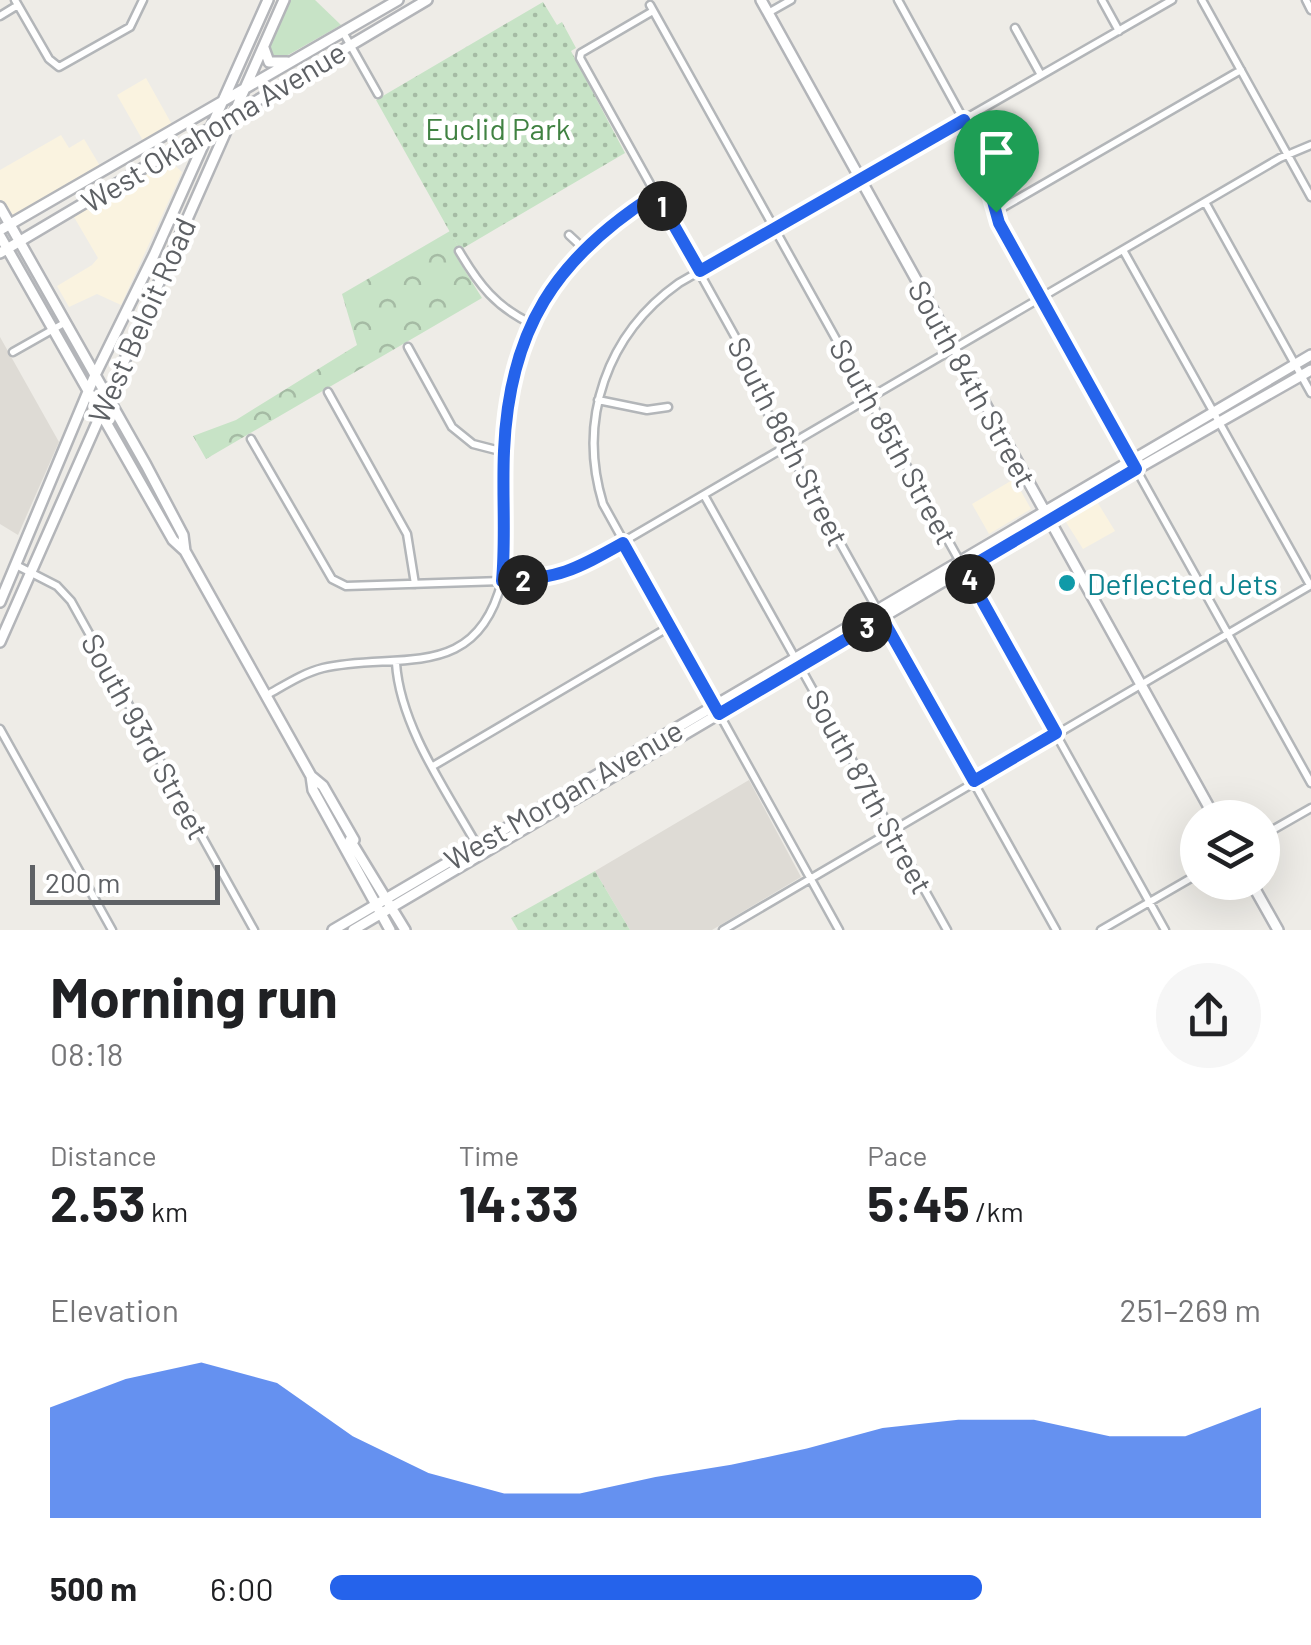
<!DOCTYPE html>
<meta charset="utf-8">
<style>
body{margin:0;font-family:Barlow,sans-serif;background:#f6f6f6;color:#202124;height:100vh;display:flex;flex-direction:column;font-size:38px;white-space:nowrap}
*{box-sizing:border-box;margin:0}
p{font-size:32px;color:#757577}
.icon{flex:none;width:55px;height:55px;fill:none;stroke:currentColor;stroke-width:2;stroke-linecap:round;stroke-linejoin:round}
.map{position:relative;height:930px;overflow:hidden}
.details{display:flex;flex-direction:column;background:#fff;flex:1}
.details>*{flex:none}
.tools{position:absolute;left:1180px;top:800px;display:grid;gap:20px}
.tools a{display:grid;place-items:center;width:100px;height:100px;border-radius:50%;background:#fff;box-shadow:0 10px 40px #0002;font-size:50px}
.scale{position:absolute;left:30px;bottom:25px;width:190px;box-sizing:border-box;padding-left:10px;border:5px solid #5e6165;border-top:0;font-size:28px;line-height:35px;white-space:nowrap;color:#5e6165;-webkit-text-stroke:8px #fff;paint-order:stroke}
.pin{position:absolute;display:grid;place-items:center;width:85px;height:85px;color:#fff;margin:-102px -42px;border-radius:50% 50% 50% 0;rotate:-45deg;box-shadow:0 0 10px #0007}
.pin .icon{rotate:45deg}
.km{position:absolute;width:50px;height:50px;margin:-25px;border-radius:50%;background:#222;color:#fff;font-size:28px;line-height:50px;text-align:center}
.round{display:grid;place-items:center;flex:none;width:105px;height:105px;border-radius:52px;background:#f6f6f6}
.head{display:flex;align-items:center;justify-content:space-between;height:170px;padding:0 50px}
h1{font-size:55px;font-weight:700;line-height:75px}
.stats{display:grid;grid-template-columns:repeat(3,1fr);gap:15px;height:170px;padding:10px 50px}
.stats div{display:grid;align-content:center}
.stats b{font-size:50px;font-weight:700}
.stats small{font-size:28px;font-weight:400}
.stats p{font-size:28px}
.chart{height:280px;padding:20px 50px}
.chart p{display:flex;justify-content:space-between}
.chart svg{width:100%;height:180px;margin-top:10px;fill:#2563eb;opacity:.7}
ul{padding:0 50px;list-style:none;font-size:32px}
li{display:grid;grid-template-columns:160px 120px 1fr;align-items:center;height:75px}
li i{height:25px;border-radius:12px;background:#2563eb}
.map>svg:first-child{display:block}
.commercial{fill:#faf3e0}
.education{fill:#dedbd5}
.grass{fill:#c7e3c6}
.forest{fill:url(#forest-crowns)}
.park{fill:url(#park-dots)}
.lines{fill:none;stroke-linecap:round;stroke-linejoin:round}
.street-casing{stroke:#b3b6b9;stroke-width:11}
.secondary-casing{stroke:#b3b5b9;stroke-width:14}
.street{stroke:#fff;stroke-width:6}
.secondary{stroke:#fff;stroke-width:9}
.route-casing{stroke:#fff;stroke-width:20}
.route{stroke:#2563eb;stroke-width:12}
.culture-dot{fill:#0f9aa8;stroke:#fff;stroke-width:4}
.labels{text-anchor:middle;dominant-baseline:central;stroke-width:9;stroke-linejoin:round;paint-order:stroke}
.street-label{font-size:30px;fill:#5e6165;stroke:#fff}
.park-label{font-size:30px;fill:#408242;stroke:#fff}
.culture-label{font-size:30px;fill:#0d838f;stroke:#fff;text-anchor:start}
</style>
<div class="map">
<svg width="1311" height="930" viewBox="0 0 1311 930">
<defs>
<pattern id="forest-crowns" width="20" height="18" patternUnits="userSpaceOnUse" patternTransform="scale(2.5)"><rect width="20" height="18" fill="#c7e3c6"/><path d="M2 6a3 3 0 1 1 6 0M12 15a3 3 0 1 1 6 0" fill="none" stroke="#a5bba4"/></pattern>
<pattern id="park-dots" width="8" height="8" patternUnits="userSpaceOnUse" patternTransform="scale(2.5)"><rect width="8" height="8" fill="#c7e3c6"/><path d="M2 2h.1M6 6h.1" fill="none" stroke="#a5bba4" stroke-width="1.8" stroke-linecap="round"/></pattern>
</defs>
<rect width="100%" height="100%" fill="#eeece7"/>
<path class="commercial" d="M 146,78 L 175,130 L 146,146 L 117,95 Z
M 61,135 L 69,148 L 84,139 L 103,171 L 10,224 L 0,207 L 0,170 Z
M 170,161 L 182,172 L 121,305 L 97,294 L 69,307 L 57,286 L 92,265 L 98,258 L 74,217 Z
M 1014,479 L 1031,509 L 989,534 L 972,504 Z
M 1096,500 L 1115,531 L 1083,549 L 1064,519 Z"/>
<path class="education" d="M 0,337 L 59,442 L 18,535 L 0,524 Z
M 749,780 L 801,877 L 712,930 L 630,930 L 595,871 Z"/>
<path class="grass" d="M 290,0 L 315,0 L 341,25 L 281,59 L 273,60 L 268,49 Z"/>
<path class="forest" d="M 450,231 L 460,250 L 454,253 L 482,298 L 206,459 L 193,436 L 236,420 L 357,345 L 342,294 Z"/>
<path class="park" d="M 543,2 L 557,25 L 562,22 L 576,48 L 571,51 L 625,153 L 460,250 L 376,100 Z
M 595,871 L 630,930 L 518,930 L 511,918 Z"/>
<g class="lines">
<defs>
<path id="street" d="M 15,0 L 49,59 L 59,67 L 130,27 L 143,0
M 898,0 L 977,144 L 999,223 L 1311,783
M 1102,0 L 1119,31
M 1202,0 L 1311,197
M 1306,0 L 1311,10
M 650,5 L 1165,930
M 653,11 L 581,53 L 580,58 L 747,358 L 765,408 L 1056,930
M 768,13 L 791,0
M 0,16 L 18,5
M 1015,28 L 1041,75
M 343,32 L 378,94
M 1205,202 L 1311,393
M 995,212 L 1241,70
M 569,235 L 583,248
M 1123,250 L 1310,585
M 459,251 C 479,285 496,307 532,324
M 408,347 L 452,427 L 473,444 L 504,452
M 13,352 L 66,322
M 328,392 L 407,534 L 415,584
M 598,400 L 647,410 L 668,407
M 251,439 L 332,579 L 346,586 L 502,581 C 507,538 503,494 504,451 C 507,370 536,287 599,233 C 616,218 637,207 656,194
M 704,495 L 947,930
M 16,565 L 57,586 L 71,601 L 254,930
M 396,663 C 400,726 447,792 478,847
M 267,695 C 285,685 303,673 323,668 C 397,651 476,684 502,581 L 547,578 L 580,567 L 1280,158 L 1311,145
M 0,729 L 112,930
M 433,766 L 669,627
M 1262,836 L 1311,808
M 723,930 L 1311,585
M 839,930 L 603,504 C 577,419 607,334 679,283 L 1172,0
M 1101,930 L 1198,874"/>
<path id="secondary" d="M 761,0 L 1215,818
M 264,48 L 269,62 L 287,62
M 0,207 L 146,465 L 183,535 L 185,551
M 0,230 L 398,0
M 0,236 L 173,540 L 185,551 L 311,776 L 323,786 L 354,840 L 350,840 L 405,930
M 0,253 L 427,0
M 0,602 L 95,375 L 154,255 L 268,0
M 0,642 L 284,0
M 311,776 L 313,790 L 390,930
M 1251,882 L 1278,930
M 333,930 L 1311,355
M 353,930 L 1049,519 L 1311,370"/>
</defs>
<use href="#street" class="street-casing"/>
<use href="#secondary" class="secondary-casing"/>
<use href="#street" class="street"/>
<use href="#secondary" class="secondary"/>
</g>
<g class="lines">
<defs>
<path id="route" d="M 964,120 L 977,144 L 999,223 L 1136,469 L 965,570 L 1056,733 L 974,781 L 882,618 L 719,714 L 623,543 C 575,570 558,579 502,581 C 506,538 502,494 504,451 C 509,330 555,258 656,194 L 700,271 Z"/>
</defs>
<use href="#route" class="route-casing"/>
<use href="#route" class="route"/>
</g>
<circle class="culture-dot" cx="1067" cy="583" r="10"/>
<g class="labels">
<g class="street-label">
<text transform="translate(213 126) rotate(-31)">West Oklahoma Avenue</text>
<text transform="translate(141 320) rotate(-66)">West Beloit Road</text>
<text transform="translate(973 383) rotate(61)">South 84th Street</text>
<text transform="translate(789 441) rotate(63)">South 86th Street</text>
<text transform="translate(894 441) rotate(61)">South 85th Street</text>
<text transform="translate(146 736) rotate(61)">South 93rd Street</text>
<text transform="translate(870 791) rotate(61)">South 87th Street</text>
<text transform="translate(563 794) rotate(-30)">West Morgan Avenue</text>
</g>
<g class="park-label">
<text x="498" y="128">Euclid Park</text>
</g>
<g class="culture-label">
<text x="1087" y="583">Deflected Jets</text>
</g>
</g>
</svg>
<div class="tools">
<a><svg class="icon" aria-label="layers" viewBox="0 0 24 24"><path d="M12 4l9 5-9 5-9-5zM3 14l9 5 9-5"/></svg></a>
</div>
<div class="scale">200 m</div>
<div class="pin" style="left:996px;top:212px;background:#1e9e55"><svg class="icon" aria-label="arrive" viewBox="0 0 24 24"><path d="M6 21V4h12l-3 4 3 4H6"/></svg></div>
<b class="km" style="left:662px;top:206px">1</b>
<b class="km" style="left:523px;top:580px">2</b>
<b class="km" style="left:867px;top:627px">3</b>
<b class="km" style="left:970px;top:579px">4</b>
</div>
<section class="details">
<div class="head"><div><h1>Morning run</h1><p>08:18</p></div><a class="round"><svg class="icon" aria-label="share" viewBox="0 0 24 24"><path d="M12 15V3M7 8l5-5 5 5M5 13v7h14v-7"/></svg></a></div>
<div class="stats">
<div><p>Distance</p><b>2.53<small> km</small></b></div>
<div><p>Time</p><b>14:33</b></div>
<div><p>Pace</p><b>5:45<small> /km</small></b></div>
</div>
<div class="chart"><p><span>Elevation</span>251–269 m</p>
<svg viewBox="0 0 160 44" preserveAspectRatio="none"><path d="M0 44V17L10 10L20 6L30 11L40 24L50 33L60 38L70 38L80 34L90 31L100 27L110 22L120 20L130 20L140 24L150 24L160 17V44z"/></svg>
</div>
<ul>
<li><b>500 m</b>6:00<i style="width:70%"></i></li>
</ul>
</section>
